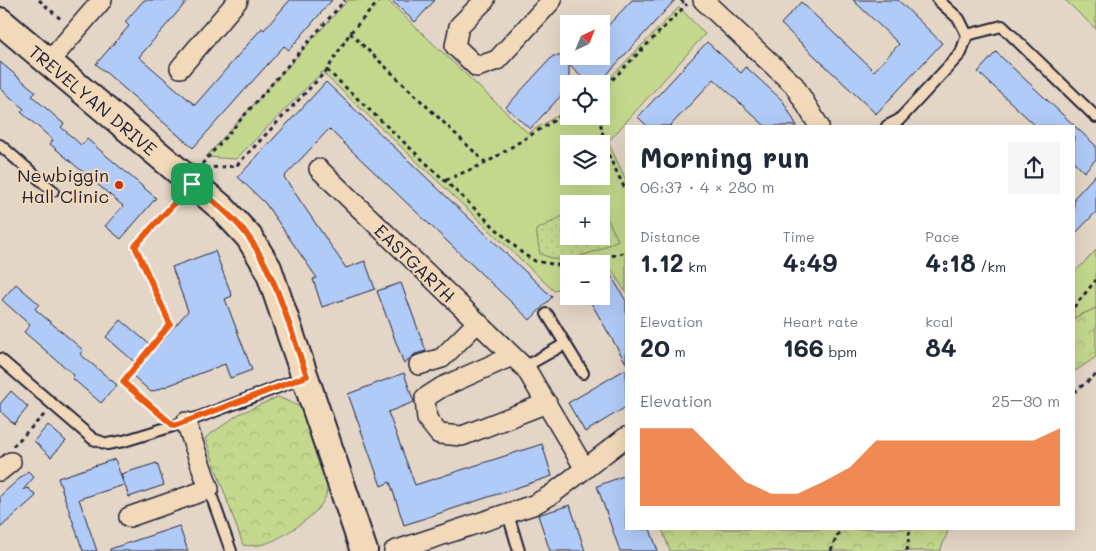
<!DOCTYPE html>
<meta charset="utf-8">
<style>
body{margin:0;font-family:Mali,sans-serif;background:#f6f6f7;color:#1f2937;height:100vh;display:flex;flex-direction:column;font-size:19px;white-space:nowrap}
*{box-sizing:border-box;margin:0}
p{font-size:16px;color:#747a83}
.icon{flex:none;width:28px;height:28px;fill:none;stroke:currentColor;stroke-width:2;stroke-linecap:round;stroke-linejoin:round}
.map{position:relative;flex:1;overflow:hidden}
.drawer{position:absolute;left:625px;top:125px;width:450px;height:405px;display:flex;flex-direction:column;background:#fff;border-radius:0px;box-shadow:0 5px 20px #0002}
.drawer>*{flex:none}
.needle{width:32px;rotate:43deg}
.tools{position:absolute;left:560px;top:15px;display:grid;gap:10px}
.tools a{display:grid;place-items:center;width:50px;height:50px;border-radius:0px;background:#fff;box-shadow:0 5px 20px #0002;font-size:25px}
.pin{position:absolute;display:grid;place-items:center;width:42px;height:42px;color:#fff;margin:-21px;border-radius:10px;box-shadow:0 2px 8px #0006}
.round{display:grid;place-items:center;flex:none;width:52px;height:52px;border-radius:0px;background:#f6f6f7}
.overview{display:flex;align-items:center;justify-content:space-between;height:85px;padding:0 15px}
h1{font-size:28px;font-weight:700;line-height:38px}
.metrics{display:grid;grid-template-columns:repeat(3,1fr);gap:8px;height:85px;padding:5px 15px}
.metrics div{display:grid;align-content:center}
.metrics b{font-size:25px;font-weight:700}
.metrics small{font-size:14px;font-weight:400}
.metrics p{font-size:14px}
.chart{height:140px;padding:10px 15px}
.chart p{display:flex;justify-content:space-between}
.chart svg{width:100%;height:90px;margin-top:5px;fill:#ea580c;opacity:.7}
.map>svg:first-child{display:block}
.green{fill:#c4d88d;stroke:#737d64;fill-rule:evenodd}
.forest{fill:url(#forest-crowns);stroke:#737d64}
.park{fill:url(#park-dots);stroke:#737d64}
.building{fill:#b0cbf8;stroke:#22223b}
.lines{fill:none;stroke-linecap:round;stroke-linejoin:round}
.lane-casing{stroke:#22223b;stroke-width:14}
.street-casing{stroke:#22223b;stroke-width:22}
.secondary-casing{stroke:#22223b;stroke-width:30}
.path{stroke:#22223b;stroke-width:3;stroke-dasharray:4 4;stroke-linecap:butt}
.lane{stroke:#f1d9b9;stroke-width:10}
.street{stroke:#f1d9b9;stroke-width:19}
.secondary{stroke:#f1d9b9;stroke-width:26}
.route-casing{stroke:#fff;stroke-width:10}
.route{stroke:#ea580c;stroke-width:6}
.poi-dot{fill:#c8321e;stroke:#f1d9b9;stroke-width:2}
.labels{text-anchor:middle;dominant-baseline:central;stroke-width:4;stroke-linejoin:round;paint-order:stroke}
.street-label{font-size:18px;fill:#22223b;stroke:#f1d9b9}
.poi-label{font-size:18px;fill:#22223b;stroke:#f1d9b9;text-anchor:end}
</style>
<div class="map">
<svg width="1096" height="551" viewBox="0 0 1096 551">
<defs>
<pattern id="forest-crowns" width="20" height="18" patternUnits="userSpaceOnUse" patternTransform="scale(1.25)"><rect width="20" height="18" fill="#c4d88d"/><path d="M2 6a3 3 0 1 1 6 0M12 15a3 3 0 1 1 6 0" fill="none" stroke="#a8b97b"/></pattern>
<pattern id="park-dots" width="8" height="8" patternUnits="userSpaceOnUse" patternTransform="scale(1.25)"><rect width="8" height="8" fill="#c4d88d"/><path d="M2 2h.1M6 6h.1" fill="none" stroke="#a8b97b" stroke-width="1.8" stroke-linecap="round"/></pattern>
</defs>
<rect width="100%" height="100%" fill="#e4d6c6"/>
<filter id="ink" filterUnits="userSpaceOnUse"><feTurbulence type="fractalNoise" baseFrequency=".02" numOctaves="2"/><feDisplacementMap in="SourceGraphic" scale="10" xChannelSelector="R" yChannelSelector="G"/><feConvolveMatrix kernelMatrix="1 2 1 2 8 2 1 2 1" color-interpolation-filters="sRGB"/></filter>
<g filter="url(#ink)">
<path class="green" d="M 348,0 L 387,0 L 528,133 L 569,109 L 569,116 L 601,116 L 601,87 L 679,7 L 705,34 L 608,142 L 626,180 L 626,293 L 607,262 L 601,265 L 569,264 L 569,283 L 554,291 L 322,72 L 236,159 L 206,157 ZM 569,144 L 601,144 L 601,176 L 569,176 ZM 569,204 L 601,204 L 601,236 L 569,236 Z
M 1065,0 L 1096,0 L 1096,29 Z
M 1096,250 L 1096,308 L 1074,318 L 1074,273 Z"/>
<path class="forest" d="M 1096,308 L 1096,357 L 1074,372 L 1074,318 Z
M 278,397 L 301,407 C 308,427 334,480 325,498 C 319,511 304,522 292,530 C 276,540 263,548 243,545 L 205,438 L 239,414 Z
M 662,529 L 949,529 L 940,551 L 670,551 Z"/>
<path class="park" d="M 601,206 L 618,240 L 599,250 L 563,262 L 540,254 L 536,230 L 569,213 L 569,236 L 601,236 Z"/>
<path class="building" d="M 144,0 L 188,0 L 139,57 L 195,105 L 262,28 L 264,30 L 290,0 L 332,0 L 289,50 L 284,46 L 193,148 L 96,64 L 129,26 L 125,22 Z
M 391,0 L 435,0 L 415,22 Z
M 632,0 L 675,0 L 598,84 L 589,84 L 569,65 L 569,87 L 530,129 L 506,107 L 553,56 L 601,56 L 601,33 Z
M 853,0 L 898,0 L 942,43 L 876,114 L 781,24 L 801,2 L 874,71 L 899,44 Z
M 707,42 L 741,73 L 746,67 L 783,101 L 797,126 L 765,126 L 714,79 L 670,126 L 647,126 L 638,117 Z
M 996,52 L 1096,146 L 1096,159 L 1084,172 L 1074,162 L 1074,126 L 1036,126 L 978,72 Z
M 0,62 L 36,92 L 32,96 L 64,124 L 61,127 L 81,145 L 87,139 L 156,198 L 121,239 L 105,226 L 123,206 L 50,144 L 53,140 L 21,112 L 24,109 L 0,88 Z
M 326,82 L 552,297 L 530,320 L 329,129 L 284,177 L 346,268 L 365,261 L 375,289 L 322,307 L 313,279 L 317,278 L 265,203 L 238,177 Z
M 1096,174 L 1096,212 L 1074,235 L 1074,198 Z
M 215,251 L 232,296 L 225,299 L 252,370 L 230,378 L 225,364 L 151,392 L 132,375 L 139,366 L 106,337 L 121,320 L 155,349 L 188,311 L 172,267 Z
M 601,258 L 626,301 L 626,363 L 587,296 L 601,296 Z
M 401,283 L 426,351 L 415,354 L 404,364 L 377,291 Z
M 16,284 L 39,304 L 35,309 L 83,350 L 80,354 L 117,385 L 101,403 L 72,378 L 74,375 L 24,332 L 30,325 L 2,300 Z
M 626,369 L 626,407 L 585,432 L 568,403 Z
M 404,373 L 414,402 L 388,412 L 415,485 L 542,444 L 552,476 L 404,525 L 390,482 L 381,486 L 348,394 Z
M 11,391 L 28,407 L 14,424 L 0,411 L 0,404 Z
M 48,425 L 66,441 L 51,457 L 34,441 Z
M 115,459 L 124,485 L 79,499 L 97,551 L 83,551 L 58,478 Z
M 157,463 L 164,485 L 129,497 L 121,474 Z
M 28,471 L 34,477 L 23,490 L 28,488 L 36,496 L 0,528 L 0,496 Z
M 626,475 L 626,529 L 650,529 L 658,551 L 620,551 L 597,486 Z
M 570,505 L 585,551 L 550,551 L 538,515 Z
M 179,526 L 188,551 L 110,551 L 110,549 Z"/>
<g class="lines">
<defs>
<path id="lane" d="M 967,35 L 1002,26 L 1096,117
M 887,126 L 899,120 L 961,53 L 967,35 L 959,19 L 938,0
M 0,145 L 53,191
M 547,314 L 583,373
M 0,359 L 93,439 L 107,444 L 124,441 L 186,422 L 305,377
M 524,367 L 565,344
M 209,489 L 231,551
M 508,514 L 519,551"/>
<path id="street" d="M 485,0 L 459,26 L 455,46 L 477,67 L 497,60 L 552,0
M 703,0 L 794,85 L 819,126
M 48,63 L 102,0
M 180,68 L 238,0
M 319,169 L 526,369 L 585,469
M 512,356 L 442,387 L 425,398 L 427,419 L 439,434 L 462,436 L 547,403
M 419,365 L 442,358 L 477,323
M 0,471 L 11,462
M 129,517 L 209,489 L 186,422
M 394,551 L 533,505 L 551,495 L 626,437"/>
<path id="secondary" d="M 0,21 L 222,208 L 249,237 L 268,268 L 364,551"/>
</defs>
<use href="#lane" class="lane-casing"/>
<use href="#street" class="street-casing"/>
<use href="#secondary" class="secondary-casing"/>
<path class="path" d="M 39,0 L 63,21
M 681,0 L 686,5
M 350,33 L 486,163
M 327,70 L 523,254 L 535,261 L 569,267
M 601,91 L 687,4
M 599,116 L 606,150 L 626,191
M 202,164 L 345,0
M 205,168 L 236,166 L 327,70 L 350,33 L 380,0
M 446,180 L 486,163 L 569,111
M 581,264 L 626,252
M 1074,307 L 1096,280
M 1074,392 L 1096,375
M 163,416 L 123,382 L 170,324 L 135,246 L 180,197
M 13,446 L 46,413
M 831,551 L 840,529
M 907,551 L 910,529"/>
<use href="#lane" class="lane"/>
<use href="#street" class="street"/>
<use href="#secondary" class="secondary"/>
</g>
</g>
<g class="lines" filter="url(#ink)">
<defs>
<path id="route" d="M 192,184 C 212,200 235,217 250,239 C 278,279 290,330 307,376 L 174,426 L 123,382 L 170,324 L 135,246 Z"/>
</defs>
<use href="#route" class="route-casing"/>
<use href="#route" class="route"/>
</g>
<circle class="poi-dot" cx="119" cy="185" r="5"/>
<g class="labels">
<g class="street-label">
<text transform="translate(93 100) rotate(40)">TREVELYAN DRIVE</text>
<text transform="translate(415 263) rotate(44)">EASTGARTH</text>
</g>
<g class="poi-label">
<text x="109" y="175">Newbiggin<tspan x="109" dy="21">Hall Clinic</tspan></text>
</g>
</g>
</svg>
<div class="tools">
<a><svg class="needle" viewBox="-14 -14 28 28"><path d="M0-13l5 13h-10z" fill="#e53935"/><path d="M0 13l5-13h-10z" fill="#747a83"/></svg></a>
<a><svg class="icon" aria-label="locate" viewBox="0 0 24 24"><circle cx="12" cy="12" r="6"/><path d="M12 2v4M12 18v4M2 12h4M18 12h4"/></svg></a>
<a><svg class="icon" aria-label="layers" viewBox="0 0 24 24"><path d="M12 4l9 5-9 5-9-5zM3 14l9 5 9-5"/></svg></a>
<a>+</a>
<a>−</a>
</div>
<div class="pin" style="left:192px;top:184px;background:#1e9e55"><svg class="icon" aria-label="arrive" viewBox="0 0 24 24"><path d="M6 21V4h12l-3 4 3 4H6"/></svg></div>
<section class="drawer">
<div class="overview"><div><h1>Morning run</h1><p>06:37 · 4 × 280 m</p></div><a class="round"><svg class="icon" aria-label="share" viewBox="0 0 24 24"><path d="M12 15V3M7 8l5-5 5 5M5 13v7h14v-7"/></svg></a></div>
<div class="metrics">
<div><p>Distance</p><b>1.12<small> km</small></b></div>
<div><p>Time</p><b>4:49</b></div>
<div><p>Pace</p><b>4:18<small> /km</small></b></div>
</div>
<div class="metrics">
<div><p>Elevation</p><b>20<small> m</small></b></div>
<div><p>Heart rate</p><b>166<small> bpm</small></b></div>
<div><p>kcal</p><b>84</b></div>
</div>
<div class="chart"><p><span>Elevation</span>25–30 m</p>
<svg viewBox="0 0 160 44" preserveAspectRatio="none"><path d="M0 44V6L10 6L20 6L30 19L40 32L50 38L60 38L70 32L80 25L90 12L100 12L110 12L120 12L130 12L140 12L150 12L160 6V44z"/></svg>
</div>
</section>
</div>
